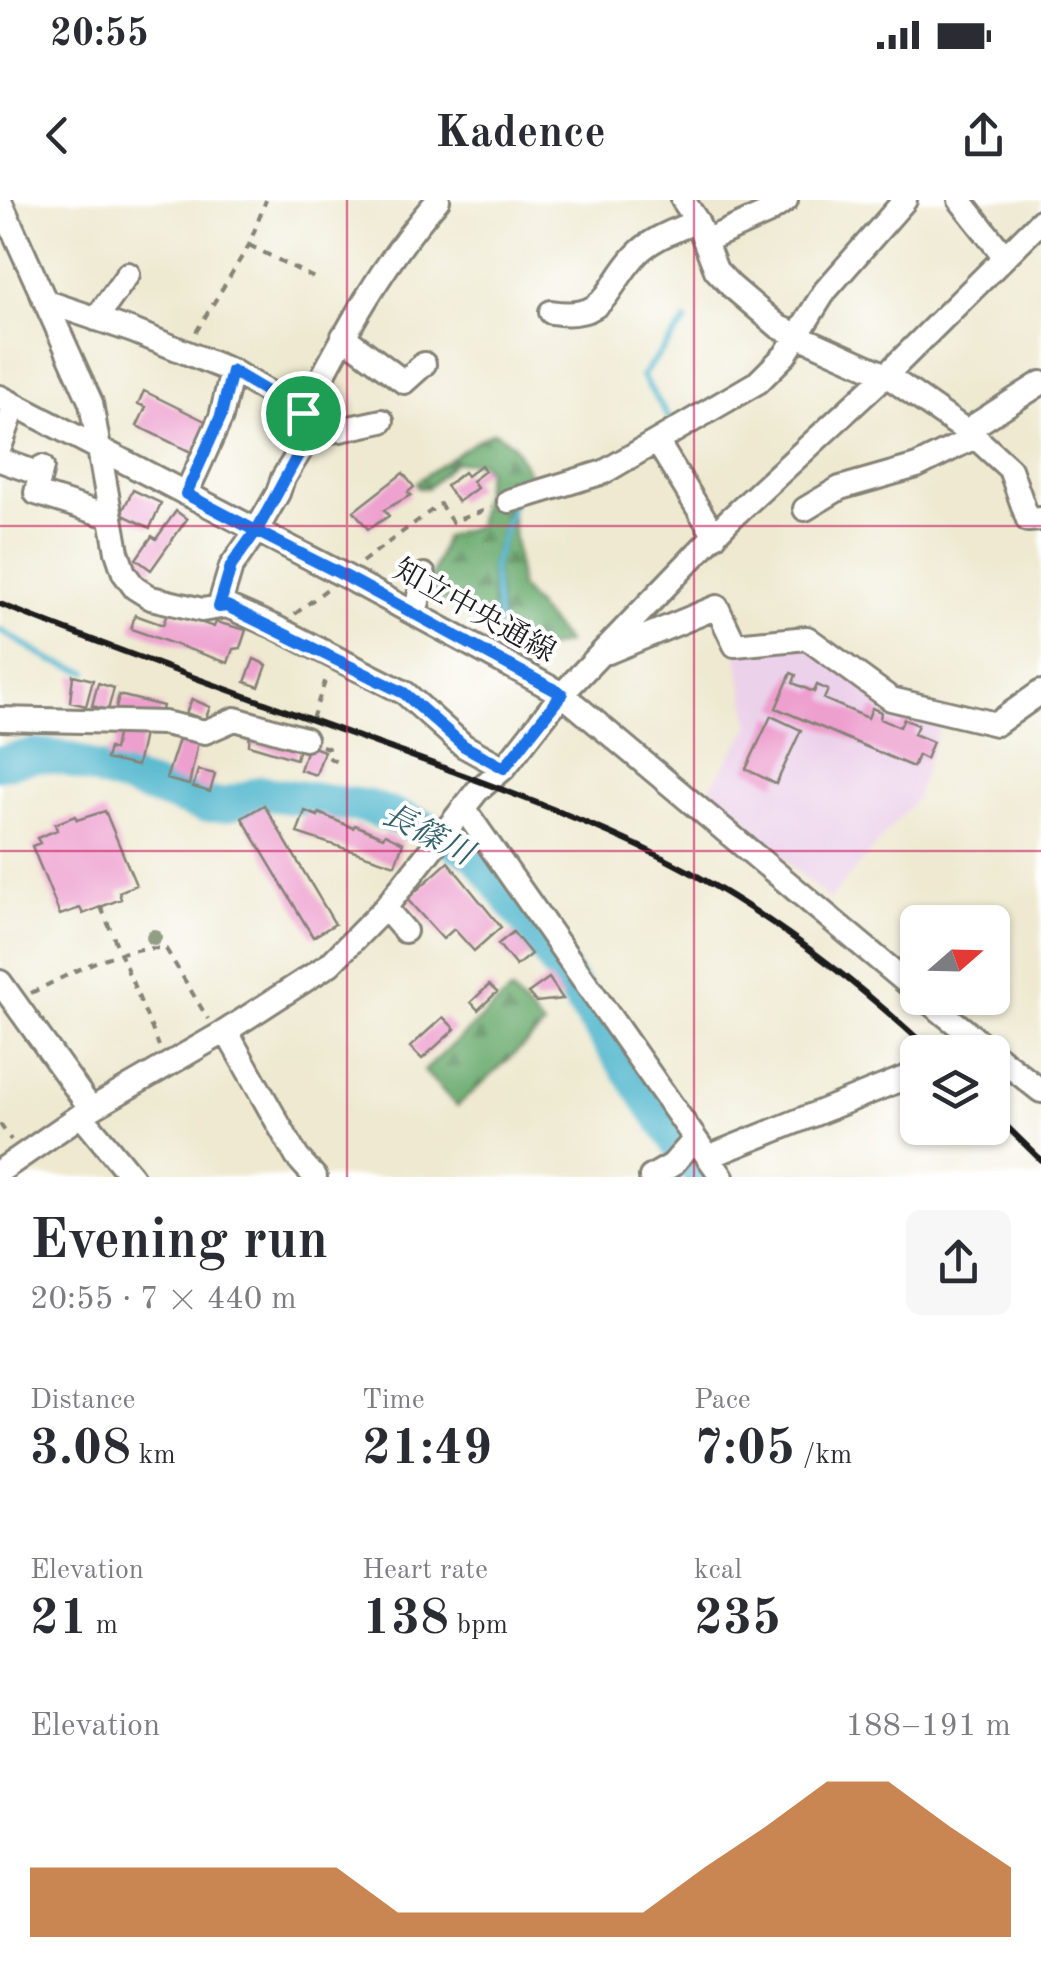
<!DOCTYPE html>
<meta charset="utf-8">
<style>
body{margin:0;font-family:"Old Standard TT","Noto Serif JP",serif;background:#f7f7f7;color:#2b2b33;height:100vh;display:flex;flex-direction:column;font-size:38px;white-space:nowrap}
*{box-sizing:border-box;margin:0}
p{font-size:32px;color:#7c7c81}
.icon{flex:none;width:55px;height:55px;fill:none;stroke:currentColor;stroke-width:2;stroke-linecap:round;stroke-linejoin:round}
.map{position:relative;height:977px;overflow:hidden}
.sheet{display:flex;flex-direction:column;background:#fff;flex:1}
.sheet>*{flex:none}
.needle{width:65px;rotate:70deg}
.tools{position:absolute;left:900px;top:705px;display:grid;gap:20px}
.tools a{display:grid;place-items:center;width:110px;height:110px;border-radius:15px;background:#fff;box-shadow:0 2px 8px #0004;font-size:50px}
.pin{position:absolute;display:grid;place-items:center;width:85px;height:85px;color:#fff;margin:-42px;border:5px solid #fff;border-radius:50%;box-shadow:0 2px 10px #0007}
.round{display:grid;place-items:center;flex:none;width:105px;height:105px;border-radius:15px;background:#f7f7f7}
.head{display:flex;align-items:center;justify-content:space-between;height:170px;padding:0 30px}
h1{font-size:55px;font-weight:600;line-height:75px}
.stats{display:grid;grid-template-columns:repeat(3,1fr);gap:15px;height:170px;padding:10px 30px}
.stats div{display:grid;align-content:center}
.stats b{font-size:50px;font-weight:600}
.stats small{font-size:28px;font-weight:400}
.stats p{font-size:28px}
.chart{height:280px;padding:20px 30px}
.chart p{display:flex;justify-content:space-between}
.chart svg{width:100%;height:180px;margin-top:10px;fill:#b45309;opacity:.7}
.status{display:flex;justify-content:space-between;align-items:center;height:70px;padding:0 50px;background:#fff;direction:ltr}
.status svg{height:28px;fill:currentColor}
header{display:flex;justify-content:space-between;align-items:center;height:130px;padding:0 30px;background:#fff;font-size:45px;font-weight:600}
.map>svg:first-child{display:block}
.built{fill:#ecd1ea}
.forest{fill:url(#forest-firs);stroke:#446446;stroke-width:2.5}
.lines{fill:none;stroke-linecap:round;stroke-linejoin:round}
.stream{stroke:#4eb5cc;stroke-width:6}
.river{stroke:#4eb5cc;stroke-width:35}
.building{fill:#ed9fce}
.minor-casing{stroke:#858276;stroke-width:28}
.path{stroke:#858276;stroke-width:4;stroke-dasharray:8 8;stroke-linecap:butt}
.minor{stroke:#fff;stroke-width:22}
.rail{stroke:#1c1c1c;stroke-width:6}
.tree{fill:#929e84}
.route-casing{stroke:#fff;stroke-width:20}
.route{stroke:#1a73e8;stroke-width:12}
.grid{fill:none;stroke:#c2185b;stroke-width:2.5;stroke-opacity:0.55}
.labels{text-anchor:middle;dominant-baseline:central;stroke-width:8;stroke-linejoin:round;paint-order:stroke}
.street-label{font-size:30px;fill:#1c1c1c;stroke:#fff}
.water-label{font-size:32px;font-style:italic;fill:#32616b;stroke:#fff}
</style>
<div class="status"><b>20:55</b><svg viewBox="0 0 49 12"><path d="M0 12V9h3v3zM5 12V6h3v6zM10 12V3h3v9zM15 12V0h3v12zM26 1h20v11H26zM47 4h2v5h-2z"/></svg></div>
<header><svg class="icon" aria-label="back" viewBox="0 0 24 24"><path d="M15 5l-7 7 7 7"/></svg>Kadence<svg class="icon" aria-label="share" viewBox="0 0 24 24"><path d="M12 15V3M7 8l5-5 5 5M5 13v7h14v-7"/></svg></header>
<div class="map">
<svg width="1041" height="977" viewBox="0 0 1041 977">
<defs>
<pattern id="forest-firs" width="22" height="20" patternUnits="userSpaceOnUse" patternTransform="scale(2.5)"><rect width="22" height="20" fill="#6cac70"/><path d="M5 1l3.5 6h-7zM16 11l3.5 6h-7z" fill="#588b5b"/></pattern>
</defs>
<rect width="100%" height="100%" fill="#fff"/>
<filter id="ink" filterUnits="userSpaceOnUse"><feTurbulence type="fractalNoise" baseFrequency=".01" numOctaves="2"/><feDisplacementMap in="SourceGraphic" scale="20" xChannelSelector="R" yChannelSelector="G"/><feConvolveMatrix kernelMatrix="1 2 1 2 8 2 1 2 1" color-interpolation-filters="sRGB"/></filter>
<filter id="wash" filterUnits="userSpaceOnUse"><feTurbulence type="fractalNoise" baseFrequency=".0048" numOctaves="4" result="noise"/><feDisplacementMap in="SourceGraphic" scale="40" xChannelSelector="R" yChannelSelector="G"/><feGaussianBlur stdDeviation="2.25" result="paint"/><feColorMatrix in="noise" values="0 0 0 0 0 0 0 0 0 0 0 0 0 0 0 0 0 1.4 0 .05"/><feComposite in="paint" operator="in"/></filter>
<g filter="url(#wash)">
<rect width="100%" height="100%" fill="#eee9d0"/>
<path class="built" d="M 807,438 L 859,474 L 944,512 L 916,598 L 829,700 L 709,589 L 750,526 L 735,445 Z"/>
<path class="forest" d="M 494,232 L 513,244 L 532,279 L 501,294 L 508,310 L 490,367 L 495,428 L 472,414 L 461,396 L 444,402 L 426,392 L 445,337 L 477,326 L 487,270 L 481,263 L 454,262 L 428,288 L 418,288 L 416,282 L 479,239 Z
M 512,313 L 520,387 L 567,443 L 544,449 L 502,424 L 496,367 Z
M 511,791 L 544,827 L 457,906 L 424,871 Z"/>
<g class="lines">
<path class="stream" d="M 673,224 L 642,176 L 686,121
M 499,426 L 493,367 L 512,306
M 0,430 L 52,461 L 87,472"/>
<path class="river" d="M 0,563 L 37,555 L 67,559 L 203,605 L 226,605 L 262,593 L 368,607 L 419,625 L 475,653 L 529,724 L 702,977"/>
</g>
<g id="blocks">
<path class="building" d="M 144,191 L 209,223 L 195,254 L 137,226 L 146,207 L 138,204 Z
M 481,265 L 485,271 L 472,281 L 477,288 L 458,302 L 446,286 L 464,272 L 467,276 Z
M 403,273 L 414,287 L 408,292 L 411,295 L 384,310 L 389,316 L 368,329 L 354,311 Z
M 133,290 L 161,303 L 150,328 L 121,314 Z
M 176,311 L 187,319 L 151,370 L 136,359 L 152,336 L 156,339 Z
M 168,411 L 214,427 L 216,422 L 246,430 L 240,448 L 233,449 L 228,463 L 131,429 L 135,415 L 163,425 Z
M 254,459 L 267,465 L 259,487 L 245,482 Z
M 791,473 L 796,475 L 793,483 L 814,492 L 817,485 L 828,490 L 824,499 L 868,518 L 872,508 L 881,512 L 880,519 L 900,527 L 904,519 L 918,525 L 914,534 L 933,542 L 926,559 L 918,555 L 913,567 L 776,508 Z
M 73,475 L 93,480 L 86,506 L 70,502 Z
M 98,483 L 114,488 L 108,510 L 92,506 Z
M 119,495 L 163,506 L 160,519 L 115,512 Z
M 192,499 L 210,507 L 205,520 L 186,513 Z
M 771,516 L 801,530 L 776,584 L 746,569 Z
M 250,529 L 300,544 L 296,559 L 249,545 Z
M 118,530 L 144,534 L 137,566 L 106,559 L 109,548 L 114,550 Z
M 181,533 L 199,537 L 189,585 L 166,579 Z
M 308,545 L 324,551 L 316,575 L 300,570 Z
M 198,570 L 215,574 L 210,592 L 193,587 Z
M 264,605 L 335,724 L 313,737 L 242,618 Z
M 105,611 L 136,685 L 119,692 L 121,699 L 83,714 L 80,708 L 60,715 L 32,646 L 40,643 L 37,638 L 57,630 L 55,624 L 75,616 L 77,620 Z
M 305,611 L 318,616 L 319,613 L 353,628 L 355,625 L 383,637 L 385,634 L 403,643 L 395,665 L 297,633 Z
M 448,662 L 501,727 L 474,751 L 454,729 L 443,739 L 407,699 Z
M 513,732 L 531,754 L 516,766 L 498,744 Z
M 549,778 L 563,799 L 536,802 L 528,793 Z
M 489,785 L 497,792 L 478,810 L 471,802 Z
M 443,817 L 455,829 L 422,859 L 410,847 Z"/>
</g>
</g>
<g filter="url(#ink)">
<use href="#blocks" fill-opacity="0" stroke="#858276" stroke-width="2.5"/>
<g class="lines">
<defs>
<path id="minor" d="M 683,0 L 697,21 L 716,70 L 731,86 L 779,127 L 886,175 L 975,237 L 1010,269 L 1028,320 L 1041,319
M 960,0 L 1005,57
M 0,1 L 91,203 L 117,352 L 124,373 L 135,388 L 151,398 L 202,410 L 227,406 L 277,428 L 405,493 L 464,546 L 504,568
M 705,41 L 767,13 L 786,0
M 47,102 L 133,131 L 232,171 L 303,213 L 312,232 L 283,278 L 278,293 L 256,331 L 231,367 L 219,407
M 551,112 C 607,121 605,89 635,56 C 650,39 676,30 697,21
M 96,119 L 128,74
M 343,136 L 404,182 L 424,164
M 0,197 L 345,376 L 562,494 L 918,792
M 303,213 C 343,137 381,64 438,0
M 966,231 L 1041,183
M 312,232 L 340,230 L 382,221
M 658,243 L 715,336
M 0,247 L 15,205
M 0,260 L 40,274
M 42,267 L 36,293 L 111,317
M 186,294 L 221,217 L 232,171
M 509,301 L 604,272 L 758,182 L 785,155 L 825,91 L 905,0
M 805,309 L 840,288 L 917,266 L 975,237
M 415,414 L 424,375
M 608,452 L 717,407 L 735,445 L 807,438 L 891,499 L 996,524 L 1041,492
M 0,519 L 164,523 L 205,532 L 235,519 L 305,539
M 464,609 L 722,977
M 385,708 L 405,731
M 0,782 L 91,909
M 924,798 L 1041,891
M 226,831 L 297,957 L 315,977
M 81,915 L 132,977
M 708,957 L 917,873
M 0,971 L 81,915 L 226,831 L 330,764 L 385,708 L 477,591 L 504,568 L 562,494 L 729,320 L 886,175 L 1041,21
M 651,977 L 672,965 L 695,939"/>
</defs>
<use href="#minor" class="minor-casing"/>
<path class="path" d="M 249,45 L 318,80
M 196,132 L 249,45 L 266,0
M 362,362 L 440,304 L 452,322 L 491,308
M 295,414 L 327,389
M 312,519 L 327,476
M 322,546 L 328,548 L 328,557 L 338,563
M 101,707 L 159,846
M 31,793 C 71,774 121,743 166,749 L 208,819
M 0,924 L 11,940"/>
<use href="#minor" class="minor"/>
<path class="rail" d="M 0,404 C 147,463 298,514 447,569 C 530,600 613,630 690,672 C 779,721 859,784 932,852
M 992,912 L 1041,960"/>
</g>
<circle class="tree" cx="154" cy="737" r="8"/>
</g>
<g class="lines" filter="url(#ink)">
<defs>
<path id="route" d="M 303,213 L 232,171 L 221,216 L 186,294 L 256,331 L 231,366 L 219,407 L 227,406 L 404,493 L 464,546 L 504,568 L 562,494 L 345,376 L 256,331 C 276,298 291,264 312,232 L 303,213"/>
</defs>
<use href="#route" class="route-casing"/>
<use href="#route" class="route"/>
</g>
<path class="grid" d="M 347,0 L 347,977M 694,0 L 694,977M 0,326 L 1041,326M 0,651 L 1041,651"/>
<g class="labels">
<g class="street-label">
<text transform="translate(474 412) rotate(29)">知立中央通線</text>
</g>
<g class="water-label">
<text transform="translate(427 636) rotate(27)">長篠川</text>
</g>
</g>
</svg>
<div class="tools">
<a><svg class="needle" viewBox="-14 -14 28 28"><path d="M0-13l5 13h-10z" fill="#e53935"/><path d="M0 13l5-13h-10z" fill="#7c7c81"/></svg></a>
<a><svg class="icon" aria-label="layers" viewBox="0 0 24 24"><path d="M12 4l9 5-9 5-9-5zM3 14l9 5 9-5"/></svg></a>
</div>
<div class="pin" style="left:303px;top:213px;background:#1e9e55"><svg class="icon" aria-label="arrive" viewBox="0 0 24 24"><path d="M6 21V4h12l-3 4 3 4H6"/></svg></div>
</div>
<section class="sheet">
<div class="head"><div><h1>Evening run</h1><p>20:55 · 7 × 440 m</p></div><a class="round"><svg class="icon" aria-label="share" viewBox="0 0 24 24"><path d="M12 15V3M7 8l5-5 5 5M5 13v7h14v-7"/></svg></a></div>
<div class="stats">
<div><p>Distance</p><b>3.08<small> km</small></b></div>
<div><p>Time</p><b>21:49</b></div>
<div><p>Pace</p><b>7:05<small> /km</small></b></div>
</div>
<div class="stats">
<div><p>Elevation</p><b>21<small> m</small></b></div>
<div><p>Heart rate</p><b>138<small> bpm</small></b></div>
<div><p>kcal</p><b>235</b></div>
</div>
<div class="chart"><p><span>Elevation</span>188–191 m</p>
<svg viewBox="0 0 160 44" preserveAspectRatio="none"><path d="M0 44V27L10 27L20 27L30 27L40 27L50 27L60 38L70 38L80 38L90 38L100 38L110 27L120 17L130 6L140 6L150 17L160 27V44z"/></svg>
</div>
</section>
